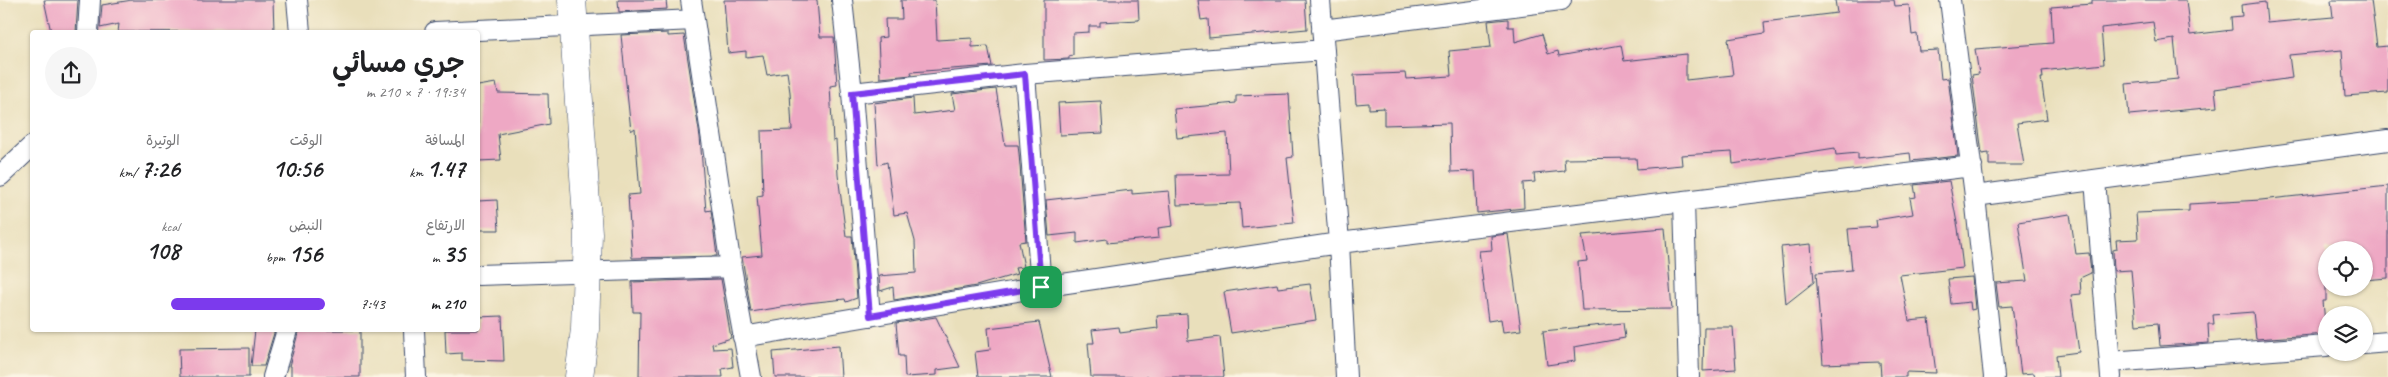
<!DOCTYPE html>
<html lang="ar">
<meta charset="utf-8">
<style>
body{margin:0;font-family:Caveat,"Playpen Sans Arabic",sans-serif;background:#f6f6f6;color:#202124;direction:rtl;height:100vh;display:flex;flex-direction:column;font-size:19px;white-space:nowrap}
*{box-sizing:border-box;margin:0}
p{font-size:16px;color:#757577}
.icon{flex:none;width:28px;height:28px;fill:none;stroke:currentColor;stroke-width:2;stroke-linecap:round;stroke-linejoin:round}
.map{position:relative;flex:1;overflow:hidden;direction:ltr}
.sheet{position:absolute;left:30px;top:30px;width:450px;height:302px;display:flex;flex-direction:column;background:#fff;border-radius:5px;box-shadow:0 1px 4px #0004;direction:rtl}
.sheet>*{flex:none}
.buttons{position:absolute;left:2318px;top:241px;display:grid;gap:10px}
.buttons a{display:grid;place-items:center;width:55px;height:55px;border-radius:50%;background:#fff;box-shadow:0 1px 4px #0004;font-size:25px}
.pin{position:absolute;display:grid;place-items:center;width:42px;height:42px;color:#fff;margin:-21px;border-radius:10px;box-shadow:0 2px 8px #0006}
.round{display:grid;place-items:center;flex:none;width:52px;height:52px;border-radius:26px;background:#f6f6f6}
.headline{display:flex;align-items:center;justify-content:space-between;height:85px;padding:0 15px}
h1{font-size:28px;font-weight:600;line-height:38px}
.figures{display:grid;grid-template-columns:repeat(3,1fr);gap:8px;height:85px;padding:5px 15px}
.figures div{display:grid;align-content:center}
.figures b{font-size:25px;font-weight:600}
.figures small{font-size:14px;font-weight:400}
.figures p{font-size:14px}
ul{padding:0 15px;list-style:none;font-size:16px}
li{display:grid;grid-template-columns:80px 60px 1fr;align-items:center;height:38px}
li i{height:12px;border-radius:6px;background:#7c3aed}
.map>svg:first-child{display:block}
.building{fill:#eea8c4}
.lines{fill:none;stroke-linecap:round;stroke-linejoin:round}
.street-casing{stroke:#3a496c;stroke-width:22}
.secondary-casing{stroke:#3a496c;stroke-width:29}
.street{stroke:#fff;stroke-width:20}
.secondary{stroke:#fff;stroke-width:28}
.route-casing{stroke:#fff;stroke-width:10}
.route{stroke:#7c3aed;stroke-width:6}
</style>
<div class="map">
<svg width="2388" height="377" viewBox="0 0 2388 377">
<rect width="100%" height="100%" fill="#fcf5e5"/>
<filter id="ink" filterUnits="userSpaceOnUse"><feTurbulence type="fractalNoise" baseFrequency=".02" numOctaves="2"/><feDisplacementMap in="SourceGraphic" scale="10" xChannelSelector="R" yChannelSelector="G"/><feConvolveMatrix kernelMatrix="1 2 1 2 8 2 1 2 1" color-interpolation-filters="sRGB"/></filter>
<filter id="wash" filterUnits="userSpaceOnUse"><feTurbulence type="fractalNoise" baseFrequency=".0096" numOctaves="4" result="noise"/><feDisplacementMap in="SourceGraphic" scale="20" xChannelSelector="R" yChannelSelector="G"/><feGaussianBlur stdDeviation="1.12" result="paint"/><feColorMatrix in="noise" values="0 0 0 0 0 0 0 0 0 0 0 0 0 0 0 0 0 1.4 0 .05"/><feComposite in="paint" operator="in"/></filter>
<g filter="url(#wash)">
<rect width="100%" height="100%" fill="#e9dfbb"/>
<g id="blocks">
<path class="building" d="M 44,0 L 78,0 L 76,32 L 51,32 Z
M 132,0 L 273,0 L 274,31 L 118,32 L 119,24 L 100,28 L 102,5 Z
M 618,0 L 666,0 L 667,9 L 619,12 Z
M 724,0 L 817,0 L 820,37 L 834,37 L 837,85 L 830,86 L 833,141 L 836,140 L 838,175 L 846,236 L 852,236 L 857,298 L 846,302 L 845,299 L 807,303 L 751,312 L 742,257 L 762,255 L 757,196 L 763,195 L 761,131 L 792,130 L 790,92 L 787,72 L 767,75 L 763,55 L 746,57 L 746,51 L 728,53 Z
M 901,0 L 935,0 L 937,40 L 972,38 L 972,47 L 988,46 L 992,66 L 911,72 L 912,75 L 880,78 L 878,38 L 886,37 L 885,19 L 902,19 Z
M 1044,0 L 1138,0 L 1139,20 L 1100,22 L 1100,26 L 1089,26 L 1089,32 L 1073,33 L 1073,55 L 1069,56 L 1069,59 L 1044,60 Z
M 1198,0 L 1305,0 L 1307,29 L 1209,38 L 1208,19 L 1201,20 Z
M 1835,0 L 1894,0 L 1895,6 L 1909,5 L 1912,35 L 1917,34 L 1919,51 L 1938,50 L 1941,79 L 1948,78 L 1958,156 L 1911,161 L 1910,153 L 1858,159 L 1858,153 L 1836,155 L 1835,148 L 1733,164 L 1732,152 L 1681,155 L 1682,165 L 1637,169 L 1636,158 L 1564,159 L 1565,171 L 1534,174 L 1535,182 L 1523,183 L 1524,208 L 1477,213 L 1475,171 L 1451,172 L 1450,123 L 1384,125 L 1384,108 L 1369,109 L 1369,103 L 1356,104 L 1354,75 L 1405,73 L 1406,79 L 1451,76 L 1449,51 L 1491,47 L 1488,21 L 1508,19 L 1508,27 L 1514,27 L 1515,42 L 1542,34 L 1548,54 L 1558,51 L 1559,56 L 1621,45 L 1624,61 L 1686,54 L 1686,80 L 1733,75 L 1728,39 L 1765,33 L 1764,22 L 1837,13 Z
M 2092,0 L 2186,0 L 2190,35 L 2232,30 L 2231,17 L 2242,16 L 2241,5 L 2265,2 L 2267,23 L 2333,17 L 2331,0 L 2371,0 L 2377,47 L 2388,46 L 2388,93 L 2345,96 L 2342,50 L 2289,55 L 2292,78 L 2215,89 L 2217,107 L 2129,115 L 2126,84 L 2178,79 L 2174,39 L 2156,42 L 2153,22 L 2101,28 L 2104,64 L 2042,71 L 2043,78 L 2041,78 L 2047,119 L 2017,123 L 2024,165 L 1989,165 L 1989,153 L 1982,154 L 1972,75 L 1979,74 L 1975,49 L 2053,43 L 2051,7 L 2092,4 Z
M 668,33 L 668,36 L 684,35 L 700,137 L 706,211 L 711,210 L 717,256 L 632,258 L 628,195 L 640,194 L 635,128 L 631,131 L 621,35 Z
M 496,83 L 498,93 L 548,94 L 549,124 L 498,134 L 501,160 L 478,161 L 478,86 Z
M 996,89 L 1005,145 L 1018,145 L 1019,154 L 1026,241 L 1019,242 L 1024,267 L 1015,268 L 1017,274 L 976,286 L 894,300 L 893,287 L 880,291 L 879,276 L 916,273 L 915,241 L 907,213 L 894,215 L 887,162 L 878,165 L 874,103 L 913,98 L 914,115 L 955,110 L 952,94 Z
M 1289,94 L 1293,157 L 1287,158 L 1294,223 L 1242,228 L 1240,203 L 1177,205 L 1176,175 L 1229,174 L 1227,133 L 1177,138 L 1174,109 L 1236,103 L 1236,96 Z
M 1101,101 L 1103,133 L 1060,135 L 1058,103 Z
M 1949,181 L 1958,228 L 1963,268 L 1900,275 L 1909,321 L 1929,319 L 1936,373 L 1906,372 L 1906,377 L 1881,377 L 1880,362 L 1823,364 L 1816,273 L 1852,270 L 1848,229 L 1877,227 L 1876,220 L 1913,214 L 1910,198 L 1916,197 L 1914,185 Z
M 2388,186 L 2388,278 L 2364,280 L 2364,250 L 2326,250 L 2326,301 L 2323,301 L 2326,334 L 2256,339 L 2253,312 L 2213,315 L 2214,324 L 2208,324 L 2209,343 L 2160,346 L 2158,323 L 2136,325 L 2131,270 L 2114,271 L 2113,250 L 2117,249 L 2116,240 L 2138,239 L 2136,213 L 2189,211 L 2189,204 L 2261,200 Z
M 1132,190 L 1132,194 L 1169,191 L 1173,226 L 1158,228 L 1159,238 L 1107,243 L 1107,239 L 1077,243 L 1077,233 L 1049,236 L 1046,200 Z
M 497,200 L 499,230 L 478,230 L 478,201 Z
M 2070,214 L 2076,254 L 2089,253 L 2091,273 L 2080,278 L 2081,294 L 2071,295 L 2079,352 L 2056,355 L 2058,377 L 2035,377 L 2034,373 L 2021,374 L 2012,306 L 1999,307 L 1996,283 L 2027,281 L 2018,222 Z
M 1665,228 L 1672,309 L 1582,310 L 1578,262 L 1587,261 L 1582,235 Z
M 1508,234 L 1521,330 L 1503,332 L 1501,319 L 1488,321 L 1479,251 L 1492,250 L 1491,236 Z
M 1811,244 L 1814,282 L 1786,304 L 1781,247 Z
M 1972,277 L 1975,309 L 1971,310 L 1970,302 L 1951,304 L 1948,279 Z
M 721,279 L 731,338 L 712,344 L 713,349 L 731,348 L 733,367 L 722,369 L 723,377 L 639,377 L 640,312 L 633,312 L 632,282 Z
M 1277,284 L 1278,288 L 1310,284 L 1316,320 L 1231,333 L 1224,292 Z
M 1187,314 L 1188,341 L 1220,337 L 1224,377 L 1091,377 L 1088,343 L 1094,343 L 1092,330 L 1119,327 L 1120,333 L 1158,328 L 1157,316 Z
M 502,316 L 504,361 L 462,360 L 462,353 L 446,354 L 445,330 L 478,330 L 478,317 Z
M 936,317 L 960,367 L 937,370 L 937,375 L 905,377 L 904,356 L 899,356 L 896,323 Z
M 1039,322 L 1052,377 L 978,377 L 975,352 L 990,350 L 988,328 Z
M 1623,323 L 1625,338 L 1574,347 L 1575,361 L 1547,365 L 1543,331 Z
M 1704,327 L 1733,327 L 1736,369 L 1703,371 Z
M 255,330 L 275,330 L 264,366 L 251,366 Z
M 299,330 L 360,330 L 360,377 L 291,377 L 291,366 L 289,366 Z
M 839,346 L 841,377 L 775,377 L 773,352 Z
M 249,348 L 249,377 L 180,377 L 179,349 Z"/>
</g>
</g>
<g filter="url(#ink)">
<use href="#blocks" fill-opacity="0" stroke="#3a496c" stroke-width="1"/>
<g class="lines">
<defs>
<path id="street" d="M 297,0 L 300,32
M 691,0 L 731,267 L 751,377
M 842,0 L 852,93 L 870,316
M 1320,0 L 1339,243 L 1346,377
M 1950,0 L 1975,196 L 1994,377
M 1322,30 L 1561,0
M 88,32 L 90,0
M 435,32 L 694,20
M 1025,74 L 1041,287
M 852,93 L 1025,74 L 1324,50
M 0,176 L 32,146
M 2095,180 L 2111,377
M 1975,196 L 2388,140
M 1684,201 L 1689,377
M 478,275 L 731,267
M 414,330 L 416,377
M 743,337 L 1041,287 L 1339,243 L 1972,166
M 2364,344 L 2388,342
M 2110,362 L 2326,346
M 273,377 L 287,330"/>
<path id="secondary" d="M 572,0 L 588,233 L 585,329 L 579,377"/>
</defs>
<use href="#street" class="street-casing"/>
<use href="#secondary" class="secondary-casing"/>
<use href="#street" class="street"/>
<use href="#secondary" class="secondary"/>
</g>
</g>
<g class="lines" filter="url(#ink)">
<defs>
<path id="route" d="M 1025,74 L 1041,287 L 870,316 L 852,93 Z"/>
</defs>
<use href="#route" class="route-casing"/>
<use href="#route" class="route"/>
</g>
</svg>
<div class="buttons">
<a><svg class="icon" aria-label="locate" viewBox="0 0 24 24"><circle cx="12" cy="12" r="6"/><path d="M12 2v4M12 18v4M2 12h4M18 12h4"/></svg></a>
<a><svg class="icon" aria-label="layers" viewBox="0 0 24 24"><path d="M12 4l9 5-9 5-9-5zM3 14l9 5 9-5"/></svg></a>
</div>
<div class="pin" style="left:1041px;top:287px;background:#1e9e55"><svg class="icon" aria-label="arrive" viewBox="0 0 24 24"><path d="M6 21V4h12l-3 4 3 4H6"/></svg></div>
<section class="sheet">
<div class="headline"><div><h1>جري مسائي</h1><p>19:34 · 7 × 210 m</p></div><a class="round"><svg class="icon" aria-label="share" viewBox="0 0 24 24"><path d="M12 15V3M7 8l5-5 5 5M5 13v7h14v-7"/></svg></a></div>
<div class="figures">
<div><p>المسافة</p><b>1.47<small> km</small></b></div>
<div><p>الوقت</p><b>10:56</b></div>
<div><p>الوتيرة</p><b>7:26<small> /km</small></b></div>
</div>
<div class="figures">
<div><p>الارتفاع</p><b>35<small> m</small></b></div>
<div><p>النبض</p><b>156<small> bpm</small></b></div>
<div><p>kcal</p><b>108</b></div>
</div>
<ul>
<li><b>210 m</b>7:43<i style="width:55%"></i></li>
</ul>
</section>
</div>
